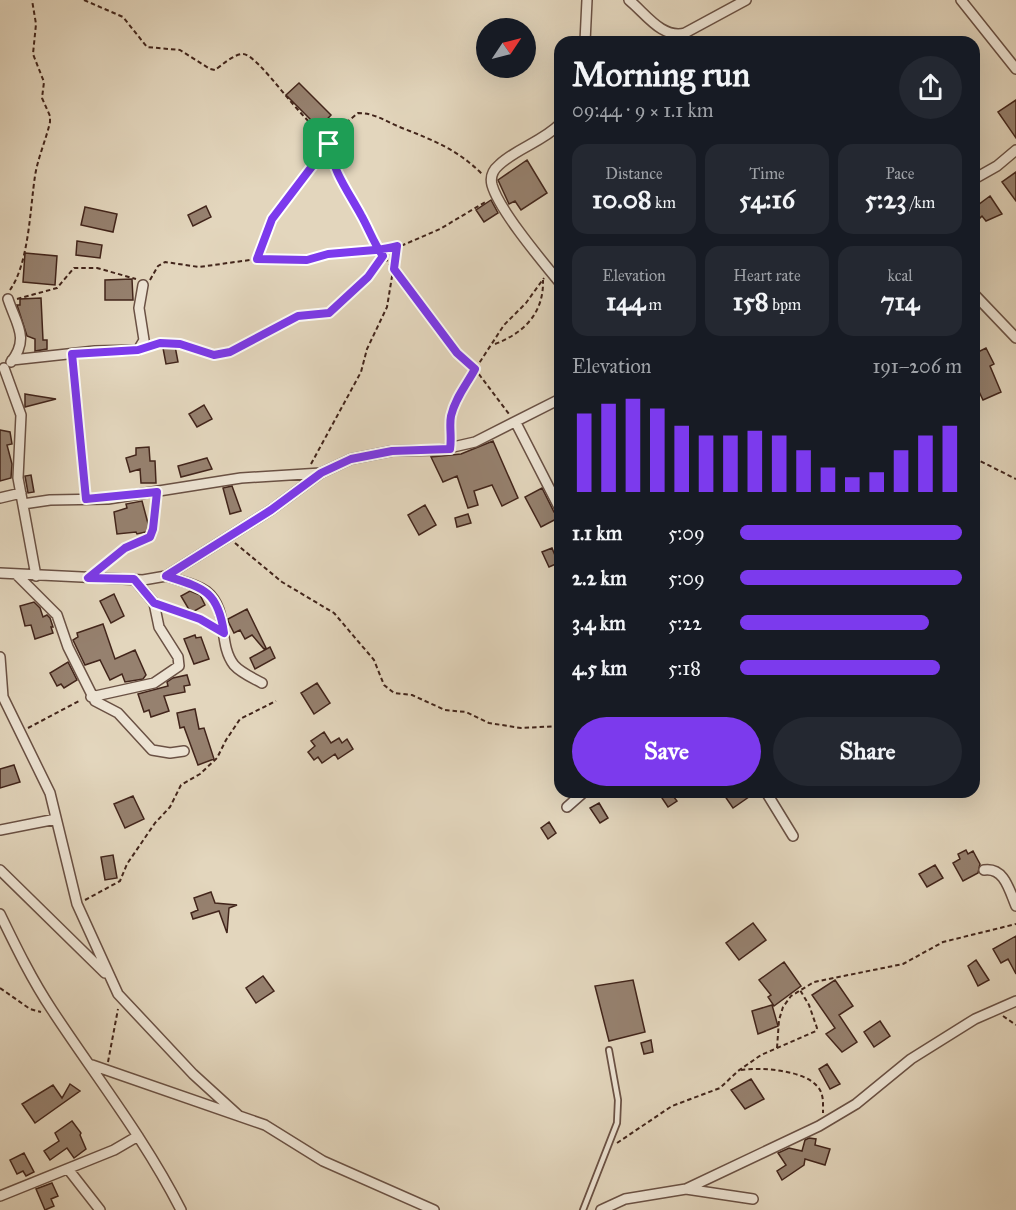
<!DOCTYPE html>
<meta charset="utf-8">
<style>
body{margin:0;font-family:"IM FELL Great Primer",serif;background:#242831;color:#f1f3f6;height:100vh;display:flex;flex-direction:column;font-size:22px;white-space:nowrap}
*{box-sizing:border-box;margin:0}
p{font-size:20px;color:#9ea1a6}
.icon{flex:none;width:33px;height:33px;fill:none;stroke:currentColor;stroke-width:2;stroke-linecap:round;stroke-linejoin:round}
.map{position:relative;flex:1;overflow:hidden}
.drawer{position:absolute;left:554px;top:36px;width:426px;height:762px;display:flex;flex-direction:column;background:#171b24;border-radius:18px;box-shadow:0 6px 24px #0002}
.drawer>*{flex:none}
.needle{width:39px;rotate:55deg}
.fabs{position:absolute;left:476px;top:18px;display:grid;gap:12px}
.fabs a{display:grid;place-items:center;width:60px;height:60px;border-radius:50%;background:#171b24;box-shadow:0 6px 24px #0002;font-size:30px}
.pin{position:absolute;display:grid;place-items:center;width:51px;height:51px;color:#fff;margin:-26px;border-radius:12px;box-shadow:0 3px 9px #0006}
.round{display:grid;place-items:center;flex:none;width:63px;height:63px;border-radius:32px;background:#242831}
.summary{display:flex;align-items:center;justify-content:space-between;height:102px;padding:0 18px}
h1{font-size:33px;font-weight:700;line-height:45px}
.stats{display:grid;grid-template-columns:repeat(3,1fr);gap:9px;height:102px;padding:6px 18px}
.stats div{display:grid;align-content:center;border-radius:15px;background:#242831;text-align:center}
.stats b{font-size:26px;font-weight:700}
.stats small{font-size:16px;font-weight:400}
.stats p{font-size:16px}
.chart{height:168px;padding:12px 18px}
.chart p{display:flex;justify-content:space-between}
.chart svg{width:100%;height:108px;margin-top:6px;stroke:#7c3aed;stroke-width:6}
.button{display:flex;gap:12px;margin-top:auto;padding:12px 18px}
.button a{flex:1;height:69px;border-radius:36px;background:#7c3aed;color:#fff;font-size:24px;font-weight:700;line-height:69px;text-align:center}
.button a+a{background:#242831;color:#f1f3f6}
ul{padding:0 18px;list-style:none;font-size:20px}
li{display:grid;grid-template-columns:96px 72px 1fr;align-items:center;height:45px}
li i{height:15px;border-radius:8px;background:#7c3aed}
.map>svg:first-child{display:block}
.building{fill:#96816f;stroke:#42251b;stroke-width:1.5}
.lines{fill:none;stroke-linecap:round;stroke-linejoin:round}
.service-casing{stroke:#6a5144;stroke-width:8}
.minor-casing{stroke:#6a5144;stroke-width:12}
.path{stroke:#42251b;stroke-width:2;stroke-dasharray:4.5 3;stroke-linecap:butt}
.service{stroke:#ede4d4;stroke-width:4.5}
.minor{stroke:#ede4d4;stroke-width:9}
.route-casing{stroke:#fff;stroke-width:12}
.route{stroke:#7c3aed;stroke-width:8}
</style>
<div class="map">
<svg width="1016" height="1210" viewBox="0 0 1016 1210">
<rect width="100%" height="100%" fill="#e3d6bd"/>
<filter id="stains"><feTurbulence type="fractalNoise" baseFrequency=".00333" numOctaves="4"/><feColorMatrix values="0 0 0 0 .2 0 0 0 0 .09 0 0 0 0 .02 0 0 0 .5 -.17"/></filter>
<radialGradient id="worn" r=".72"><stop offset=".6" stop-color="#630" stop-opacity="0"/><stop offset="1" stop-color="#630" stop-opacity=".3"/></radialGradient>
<path class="building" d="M 299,83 L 331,115 L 319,128 L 286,95 Z
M 1016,100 L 1016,138 L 998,112 Z
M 527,160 L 547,193 L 521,210 L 515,201 L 509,204 L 498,180 Z
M 1016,172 L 1016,201 L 1002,182 Z
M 990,196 L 1002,214 L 986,221 L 982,216 L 980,218 L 974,208 Z
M 491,200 L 498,213 L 484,222 L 476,210 Z
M 206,206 L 211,217 L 193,226 L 188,215 Z
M 85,207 L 117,214 L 113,232 L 81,225 Z
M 77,241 L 102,245 L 100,258 L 76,255 Z
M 25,253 L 57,256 L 55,285 L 23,282 Z
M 132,279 L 133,300 L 105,300 L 105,280 Z
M 41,298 L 43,340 L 47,340 L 47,349 L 35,351 L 35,339 L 27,336 L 17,305 L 20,305 L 20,299 Z
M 175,346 L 178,362 L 166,364 L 163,348 Z
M 986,348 L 994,364 L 990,366 L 1001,392 L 983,400 L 975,383 L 979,381 L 974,369 L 974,354 Z
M 25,394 L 37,396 L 56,399 L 25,407 Z
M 204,405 L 212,419 L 197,427 L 189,414 Z
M 0,430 L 10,432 L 12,444 L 7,445 L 12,464 L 11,478 L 0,481 Z
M 493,441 L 518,498 L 502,506 L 492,485 L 474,491 L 478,505 L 468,508 L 457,476 L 443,482 L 431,457 L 461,454 Z
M 149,447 L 150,461 L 155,461 L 156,483 L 141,483 L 140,469 L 130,472 L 126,458 L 136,455 L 136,448 Z
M 207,458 L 212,469 L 181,477 L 178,466 Z
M 31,475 L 34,492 L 28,493 L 25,476 Z
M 232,486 L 241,511 L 230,514 L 223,488 Z
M 542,488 L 554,512 L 560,517 L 541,527 L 525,497 Z
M 142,501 L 150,531 L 137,534 L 136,532 L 117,534 L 114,512 L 127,508 L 126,504 Z
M 425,505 L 436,525 L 419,535 L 408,515 Z
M 468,514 L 471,523 L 457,527 L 455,518 Z
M 552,548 L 558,563 L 549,567 L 542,552 Z
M 190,591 L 200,595 L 205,605 L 191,613 L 181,596 Z
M 114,594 L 124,616 L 111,623 L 100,601 Z
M 34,602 L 40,608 L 43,617 L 47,615 L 50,618 L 53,627 L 51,627 L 53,633 L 35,639 L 31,625 L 25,626 L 20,606 Z
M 247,609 L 266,648 L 264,649 L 252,635 L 245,639 L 240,630 L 234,633 L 228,621 L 228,619 Z
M 103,624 L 115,659 L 135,650 L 146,675 L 143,679 L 125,682 L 122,674 L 110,680 L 100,660 L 85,665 L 73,640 L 78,637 L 77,633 Z
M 195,635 L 196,638 L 201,637 L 209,659 L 194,664 L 184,639 Z
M 270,647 L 275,658 L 255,669 L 250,658 Z
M 68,662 L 77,680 L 64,688 L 61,684 L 57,686 L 50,673 Z
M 187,675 L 190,685 L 184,686 L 185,692 L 164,696 L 169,711 L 151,717 L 149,710 L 144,712 L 138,694 L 168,686 L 167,682 L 173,678 Z
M 317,683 L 330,703 L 314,714 L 301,693 Z
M 195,709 L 199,729 L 204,728 L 214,759 L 198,765 L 184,727 L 180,728 L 177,713 Z
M 324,732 L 331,743 L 339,738 L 342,743 L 347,739 L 353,749 L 338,759 L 335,754 L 322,763 L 318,757 L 314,760 L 308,752 L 315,746 L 311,741 Z
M 14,765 L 20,782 L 0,788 L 0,769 Z
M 658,792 L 670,792 L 677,801 L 668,807 Z
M 722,792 L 756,792 L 733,808 Z
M 133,796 L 144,819 L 125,828 L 114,804 Z
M 599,803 L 608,818 L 600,823 L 590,808 Z
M 549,822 L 556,833 L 548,839 L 541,828 Z
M 966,850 L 968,854 L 973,851 L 980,864 L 978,873 L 963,881 L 953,863 L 960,859 L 958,854 Z
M 113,855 L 117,878 L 105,880 L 101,857 Z
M 935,865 L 943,878 L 927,887 L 919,874 Z
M 211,892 L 215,903 L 237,905 L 229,908 L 227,933 L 219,911 L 193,919 L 191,913 L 198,910 L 194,898 Z
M 753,923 L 766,940 L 739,960 L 726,943 Z
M 1016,936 L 1016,974 L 1008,959 L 1001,963 L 993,949 Z
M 976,960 L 989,980 L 978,986 L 968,966 Z
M 784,962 L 801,986 L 774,1006 L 768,997 L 771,995 L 759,980 Z
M 263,976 L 274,991 L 256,1003 L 246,988 Z
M 633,980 L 645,1032 L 609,1041 L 595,986 Z
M 835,980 L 853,1006 L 839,1015 L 857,1042 L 842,1052 L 826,1034 L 835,1028 L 812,995 Z
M 772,1005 L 778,1026 L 758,1034 L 752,1011 Z
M 880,1021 L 890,1036 L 874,1047 L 864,1032 Z
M 651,1040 L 653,1052 L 644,1054 L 641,1043 Z
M 827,1064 L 840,1084 L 830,1089 L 819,1069 Z
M 751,1079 L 764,1099 L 745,1109 L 731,1090 Z
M 70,1084 L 80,1091 L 35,1123 L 22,1104 L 53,1085 L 62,1098 Z
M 72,1121 L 81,1133 L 80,1135 L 86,1149 L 74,1158 L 67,1148 L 50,1160 L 44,1151 L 59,1141 L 55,1133 Z
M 809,1138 L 816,1139 L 815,1145 L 830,1149 L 825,1165 L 805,1159 L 804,1165 L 782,1180 L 777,1171 L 786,1165 L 778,1153 L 789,1148 L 802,1151 L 805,1140 Z
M 24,1153 L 34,1172 L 26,1176 L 23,1171 L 17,1174 L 10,1160 Z
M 52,1183 L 58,1196 L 51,1199 L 54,1206 L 45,1210 L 36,1189 Z"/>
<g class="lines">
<defs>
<path id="service" d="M 583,1210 L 617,1123 L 618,1100 L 609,1050"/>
<path id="minor" d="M 629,0 C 646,14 662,39 685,33 L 746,0
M 961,0 L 1016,69
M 585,42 L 587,0
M 560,124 C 542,142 517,148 499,165 C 493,170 490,177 492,185 C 499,210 542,261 560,283
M 974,179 L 997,166 L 1016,150
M 974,294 L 1016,338
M 8,299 C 16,324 30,338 11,362
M 12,360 L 95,351 L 138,350 L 144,340 L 139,308 L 143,285
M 4,368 L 21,415 L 18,478 L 36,576
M 516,423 L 560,509
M 0,498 L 21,493
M 23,504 L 50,500 L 108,499 L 241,478 L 321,473
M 0,573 L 143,580 L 166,576 L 271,510 L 321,473 L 351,459 L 392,451 L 440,450 L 475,442 L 560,399
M 17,575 L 57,615 L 68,647 L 95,701 L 118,713 L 152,750 L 170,753 L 184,751
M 166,576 C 179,581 195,583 206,591 C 230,610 217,643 234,665 C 241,673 253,678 262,683
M 0,657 L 3,697 L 50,793 L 77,904 L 118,994 L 193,1074 L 238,1115
M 91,697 L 154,683 L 179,666 L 178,657 L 159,627 L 154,603 L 134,579
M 766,792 L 793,836
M 567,807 L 584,792
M 0,830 L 56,819
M 0,870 L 105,973
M 984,870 C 1004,867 1009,889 1016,906
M 0,914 C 16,947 32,980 52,1010 C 96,1077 145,1139 181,1210
M 92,1065 L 265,1125 L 323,1161 L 434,1210
M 68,1169 L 100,1210
M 686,1189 L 753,1199
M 0,1196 L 114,1150 L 138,1136
M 601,1210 L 625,1199 L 686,1189 L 819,1126 L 856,1104 L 911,1059 L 975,1019 L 1016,1001"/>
</defs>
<use href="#service" class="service-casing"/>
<use href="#minor" class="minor-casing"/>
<path class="path" d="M 84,0 L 123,17 L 147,47 L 180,50 L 210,69 L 215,70 C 222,65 234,54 243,54 C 260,55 302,125 329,137 L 358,113 C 375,113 387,122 402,128 C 433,140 458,150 482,174
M 329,137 L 332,162 L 336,174 L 361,215 L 378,249 L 457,353 L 475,369 L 509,414
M 257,259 L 272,219 L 329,144
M 150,280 L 158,266 L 165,262 L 199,267 L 257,259 L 307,260 L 328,254 L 403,245 L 440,229 L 487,201
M 10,290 C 29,263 30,209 35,176 C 38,157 46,140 50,122 L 50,116 L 42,98 L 44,82 L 33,54 L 36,24 L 32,0
M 17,299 L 57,288 L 74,268 L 97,268 L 136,279
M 495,344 C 524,333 544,313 543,280
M 153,345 L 180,344 L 214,355 L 230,352 L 298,316 L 329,313 L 368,277 L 383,256
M 73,362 L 85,490
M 452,437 L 451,416 L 457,397 L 504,325 L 526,303 L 544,278
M 974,458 L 1016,479
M 311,464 L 361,372 L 367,349 L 387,307 L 397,246
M 235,543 L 282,582 L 334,613 L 374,660 L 384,685 L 394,693 L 412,695 L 445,710 L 466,712 L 489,723 L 521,728 L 560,726
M 100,568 L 125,548 L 150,537 L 153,529 L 156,500
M 166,606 L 213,626
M 28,728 L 81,700
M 85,900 L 120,881 L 127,864 L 155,823 L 170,807 L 181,785 L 200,774 L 217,758 L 226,740 L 240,719 L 276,701
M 0,988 L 30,1009 L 41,1012
M 1003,1016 L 1016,1025
M 777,1048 L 779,1020 L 783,1007 L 791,996 L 814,982 L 903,964 L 943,942 L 1016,924
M 108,1062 L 118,1009
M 741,1070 C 761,1067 803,1070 817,1086 C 824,1093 823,1103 823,1113
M 617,1143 L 672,1106 L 720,1088 L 738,1071 L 761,1055 L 816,1031 L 817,1028 L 809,1005 L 800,990"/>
<use href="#service" class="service"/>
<use href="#minor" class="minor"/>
</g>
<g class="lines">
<defs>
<path id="route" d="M 329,144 C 333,172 348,191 361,215 C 369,229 374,244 383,256 L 368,277 L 329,313 L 298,316 L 230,352 L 214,355 L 180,344 L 160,343 L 138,350 L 72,354 L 86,499 L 157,492 L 153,529 L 150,537 L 125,548 L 88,578 L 134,579 L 154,603 L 200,619 L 224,633 C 218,591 204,588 166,576 L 271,510 L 321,473 L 351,459 L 392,451 L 450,449 C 452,437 449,426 451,416 C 455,398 467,384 475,369 L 457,353 L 394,269 L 397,246 C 390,248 383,249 375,250 L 328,254 L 307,260 L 257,259 L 272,219 L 329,144"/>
</defs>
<use href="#route" class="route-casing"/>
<use href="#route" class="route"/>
</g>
<rect width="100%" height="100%" filter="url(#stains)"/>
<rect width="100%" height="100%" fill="url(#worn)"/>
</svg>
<div class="fabs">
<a><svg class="needle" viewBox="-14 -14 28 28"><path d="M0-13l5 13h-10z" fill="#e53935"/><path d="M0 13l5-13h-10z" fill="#9ea1a6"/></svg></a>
</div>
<div class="pin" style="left:329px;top:144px;background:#1e9e55"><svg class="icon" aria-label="arrive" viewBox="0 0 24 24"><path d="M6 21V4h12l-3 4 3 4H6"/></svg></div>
<section class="drawer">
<div class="summary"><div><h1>Morning run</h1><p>09:44 · 9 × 1.1 km</p></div><a class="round"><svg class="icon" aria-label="share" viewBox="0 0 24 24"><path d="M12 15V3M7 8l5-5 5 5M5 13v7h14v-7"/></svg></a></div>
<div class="stats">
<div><p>Distance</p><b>10.08<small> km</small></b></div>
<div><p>Time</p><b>54:16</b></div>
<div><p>Pace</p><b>5:23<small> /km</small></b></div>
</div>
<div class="stats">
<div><p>Elevation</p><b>144<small> m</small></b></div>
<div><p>Heart rate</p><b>158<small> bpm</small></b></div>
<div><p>kcal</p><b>714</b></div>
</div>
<div class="chart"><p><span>Elevation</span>191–206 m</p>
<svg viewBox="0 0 160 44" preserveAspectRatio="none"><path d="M5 44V12M15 44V8M25 44V6M35 44V10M45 44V17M55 44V21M65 44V21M75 44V19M85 44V21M95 44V27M105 44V34M115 44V38M125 44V36M135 44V27M145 44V21M155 44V17"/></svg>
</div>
<ul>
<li><b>1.1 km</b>5:09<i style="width:100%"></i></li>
<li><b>2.2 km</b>5:09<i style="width:100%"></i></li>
<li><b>3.4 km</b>5:22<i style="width:85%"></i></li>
<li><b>4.5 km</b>5:18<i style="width:90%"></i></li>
</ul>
<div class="button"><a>Save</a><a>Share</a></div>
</section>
</div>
